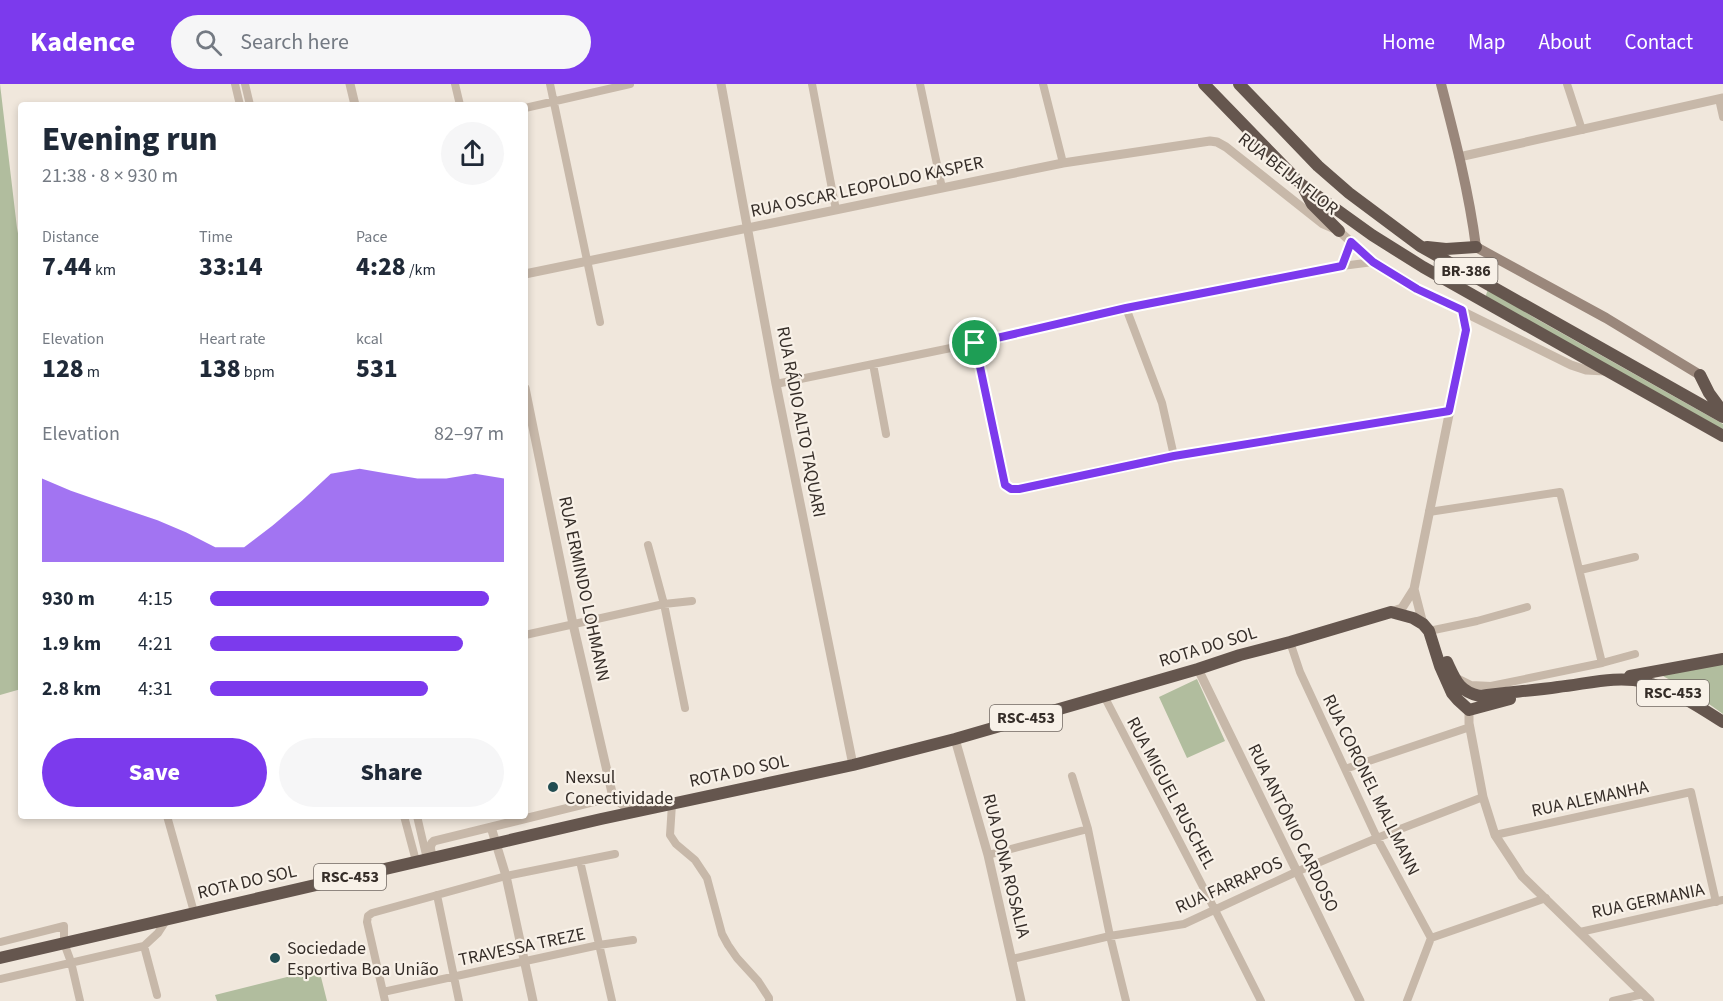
<!DOCTYPE html>
<meta charset="utf-8">
<style>
body{margin:0;font-family:"Source Sans 3",sans-serif;background:#f6f6f7;color:#1f2937;height:100vh;display:flex;flex-direction:column;font-size:22px;white-space:nowrap}
*{box-sizing:border-box;margin:0}
p{font-size:20px;color:#747a83}
.icon{flex:none;width:33px;height:33px;fill:none;stroke:currentColor;stroke-width:2;stroke-linecap:round;stroke-linejoin:round}
.map{position:relative;flex:1;overflow:hidden}
.details{position:absolute;left:18px;top:18px;width:510px;height:717px;display:flex;flex-direction:column;background:#fff;border-radius:6px;box-shadow:0 3px 9px #0003}
.details>*{flex:none}
.pin{position:absolute;display:grid;place-items:center;width:51px;height:51px;color:#fff;margin:-26px;border:3px solid #fff;border-radius:50%;box-shadow:0 2px 6px #0007}
.round{display:grid;place-items:center;flex:none;width:63px;height:63px;border-radius:32px;background:#f6f6f7}
.overview{display:flex;align-items:center;justify-content:space-between;height:102px;padding:0 24px}
h1{font-size:33px;font-weight:800;line-height:45px}
.metrics{display:grid;grid-template-columns:repeat(3,1fr);gap:9px;height:102px;padding:6px 24px}
.metrics div{display:grid;align-content:center}
.metrics b{font-size:26px;font-weight:800}
.metrics small{font-size:16px;font-weight:400}
.metrics p{font-size:16px}
.chart{height:168px;padding:12px 24px}
.chart p{display:flex;justify-content:space-between}
.chart svg{width:100%;height:108px;margin-top:6px;fill:#7c3aed;opacity:.7}
.cta{display:flex;gap:12px;margin-top:auto;padding:12px 24px}
.cta a{flex:1;height:69px;border-radius:36px;background:#7c3aed;color:#fff;font-size:24px;font-weight:800;line-height:69px;text-align:center}
.cta a+a{background:#f6f6f7;color:#1f2937}
ul{padding:0 24px;list-style:none;font-size:20px}
li{display:grid;grid-template-columns:96px 72px 1fr;align-items:center;height:45px}
li i{height:15px;border-radius:8px;background:#7c3aed}
header{display:flex;align-items:center;gap:36px;box-sizing:border-box;height:84px;padding:0 30px;background:#7c3aed;color:#fff}
header strong{font-size:28px}
nav{display:flex;gap:33px;margin-inline-start:auto;font-size:21px}
.search{width:420px;height:54px;background:#f6f6f7;display:flex;align-items:center;gap:15px;box-sizing:border-box;padding:0 21px;border-radius:33px;color:#747a83;font-size:22px}
.map>svg:first-child{display:block}
.green{fill:#b1bd9e}
.lines{fill:none;stroke-linecap:round;stroke-linejoin:round}
.minor{stroke:#c7b8a9;stroke-width:8}
.tertiary{stroke:#c7b8a9;stroke-width:9}
.secondary{stroke:#9a877b;stroke-width:10}
.trunk{stroke:#65564e;stroke-width:12}
.route-casing{stroke:#fff;stroke-width:12}
.route{stroke:#7c3aed;stroke-width:8}
.poi-dot{fill:#224d52;stroke:#f8f1e8;stroke-width:2}
.labels{text-anchor:middle;dominant-baseline:central;stroke-width:4.5;stroke-linejoin:round;paint-order:stroke}
.shield{fill:#f8f1e8;stroke:#706862;stroke-width:1.5}
.shield-label{font-size:16px;font-weight:bold;fill:#352d28}
.street-label{font-size:18px;fill:#352d28;stroke:#f8f1e8}
.poi-label{font-size:18px;fill:#352d28;stroke:#f8f1e8;text-anchor:start}
</style>
<header>
<strong>Kadence</strong>
<div class="search"><svg class="icon" aria-label="search" viewBox="0 0 24 24"><circle cx="10" cy="10" r="6"/><path d="M15 15l6 6"/></svg>Search here</div>
<nav><a>Home</a><a>Map</a><a>About</a><a>Contact</a></nav>
</header>
<div class="map">
<svg width="1723" height="917" viewBox="0 0 1723 917">
<rect width="100%" height="100%" fill="#f0e7dc"/>
<path class="green" d="M 0,0 L 17,144 L 21,165 L 21,605 L 0,611 Z
M 1488,205 L 1535,234 L 1723,340 L 1723,349 L 1485,214 Z
M 1723,579 L 1723,630 L 1692,608 L 1661,591 Z
M 1197,595 L 1225,657 L 1187,674 L 1159,613 Z
M 319,885 L 327,917 L 217,917 L 215,911 Z"/>
<g class="lines">
<path class="minor" d="M 235,0 L 240,21
M 245,0 L 250,21
M 455,0 L 460,21
M 550,0 L 600,238
M 812,0 L 836,126
M 920,0 L 942,104
M 1043,0 L 1063,79
M 1567,0 L 1582,46
M 1719,15 L 1723,33
M 525,24 L 630,0
M 1342,182 L 1351,158
M 1126,224 L 1162,319 L 1174,372
M 975,259 L 1005,401 L 1011,405 L 1019,405 L 1174,372 L 1449,327
M 873,280 L 886,350
M 776,300 L 975,259 L 1126,224 L 1342,182 L 1373,178
M 1429,428 L 1560,408 L 1602,579
M 648,461 L 664,520 L 685,624
M 1580,486 L 1635,473
M 1429,547 L 1477,537 L 1527,523
M 525,551 L 664,520 L 692,517
M 1290,558 L 1300,588 L 1377,754 L 1431,854
M 1457,594 L 1471,601 L 1491,602 L 1602,579 L 1635,570
M 1104,612 L 1215,826 L 1261,917
M 1345,685 L 1470,643
M 1072,692 L 1088,745 L 1110,852 L 1126,917
M 672,720 L 670,751 L 676,760 L 695,776 L 707,794 L 722,850 L 728,861 L 737,874 L 758,897 L 769,914 L 769,917
M 167,732 L 194,828
M 404,732 L 416,777
M 417,732 L 427,775
M 1495,751 L 1691,708 L 1716,818
M 988,771 L 1088,745
M 580,777 L 612,917
M 437,811 L 459,917
M 1580,848 L 1723,816
M 0,858 L 64,842 L 64,859 L 71,878 L 80,917
M 144,862 L 157,911
M 1012,875 L 1110,852 L 1184,840 L 1296,788 L 1377,754 L 1483,713
M 0,895 L 144,862 L 158,849 L 167,835
M 383,908 L 599,861 L 633,856
M 385,917 L 367,838 L 368,832 L 372,829 L 506,792 L 615,770
M 1407,917 L 1431,854 L 1546,814
M 1613,917 L 1643,910"/>
<path class="tertiary" d="M 350,0 L 355,21
M 721,0 L 776,300 L 853,681
M 1459,73 L 1723,14
M 525,190 L 1063,79 L 1210,57 L 1217,58 L 1226,63 L 1323,140 L 1339,147 L 1373,178 L 1417,205 L 1571,281 L 1586,286 L 1605,287
M 525,304 L 573,540 L 613,713
M 1414,505 L 1423,540
M 1391,528 L 1402,524 L 1414,505 L 1466,246 L 1462,226
M 1198,585 L 1360,917
M 1469,626 L 1469,639 L 1483,713 L 1495,751 L 1522,792 L 1650,917
M 955,655 L 988,771 L 1021,917
M 613,713 L 632,728
M 491,743 L 506,792 L 533,917
M 433,774 C 431,767 428,762 434,757 L 613,713"/>
<path class="secondary" d="M 1441,0 C 1455,54 1469,108 1476,163 L 1606,234 L 1700,291"/>
<path class="trunk" d="M 1204,0 L 1301,100 L 1372,151 L 1423,183 L 1723,352
M 1239,0 L 1318,82 L 1349,109 L 1420,162 L 1723,333
M 1303,103 L 1312,120 L 1339,147
M 1427,163 L 1446,165 L 1476,163
M 1700,291 L 1709,309 L 1723,328
M 1447,578 C 1455,595 1459,608 1480,612 C 1506,608 1532,607 1558,603 C 1587,600 1616,591 1645,598 C 1674,606 1698,622 1723,638
M 1630,592 L 1723,575
M 1469,626 L 1510,615
M 0,874 L 601,735 L 853,681 L 955,655 L 1198,585 L 1240,571 L 1290,558 L 1391,528 L 1413,534 L 1423,540 L 1429,547 L 1440,582 L 1452,609 L 1458,616 L 1469,626"/>
</g>
<g class="lines">
<defs>
<path id="route" d="M 1351,158 L 1373,178 L 1417,205 L 1462,226 L 1466,246 L 1449,327 L 1174,372 L 1019,405 L 1011,405 L 1005,401 L 975,259 L 1126,224 L 1342,182 Z"/>
</defs>
<use href="#route" class="route-casing"/>
<use href="#route" class="route"/>
</g>
<g class="poi-dot">
<circle cx="553" cy="703" r="6"/>
<circle cx="275" cy="874" r="6"/>
</g>
<g class="labels">
<g class="shield">
<rect x="1434.5" y="174" width="63" height="26" rx="4.5"/>
<rect x="1637" y="596" width="72" height="26" rx="4.5"/>
<rect x="990" y="621" width="72" height="26" rx="4.5"/>
<rect x="314" y="780" width="72" height="26" rx="4.5"/>
</g>
<g class="shield-label">
<text x="1466" y="187">BR-386</text>
<text x="1673" y="609">RSC-453</text>
<text x="1026" y="634">RSC-453</text>
<text x="350" y="793">RSC-453</text>
</g>
<g class="street-label">
<text transform="translate(1288 90) rotate(38)">RUA BEIJA FLOR</text>
<text transform="translate(867 103) rotate(-12)">RUA OSCAR LEOPOLDO KASPER</text>
<text transform="translate(801 338) rotate(79)">RUA RÁDIO ALTO TAQUARI</text>
<text transform="translate(584 505) rotate(78)">RUA ERMINDO LOHMANN</text>
<text transform="translate(1208 563) rotate(-17)">ROTA DO SOL</text>
<text transform="translate(739 687) rotate(-12)">ROTA DO SOL</text>
<text transform="translate(1371 701) rotate(64)">RUA CORONEL MALLMANN</text>
<text transform="translate(1171 709) rotate(62)">RUA MIGUEL RUSCHEL</text>
<text transform="translate(1590 715) rotate(-12)">RUA ALEMANHA</text>
<text transform="translate(1293 744) rotate(64)">RUA ANTÔNIO CARDOSO</text>
<text transform="translate(1006 782) rotate(76)">RUA DONA ROSALIA</text>
<text transform="translate(247 798) rotate(-13)">ROTA DO SOL</text>
<text transform="translate(1229 801) rotate(-24)">RUA FARRAPOS</text>
<text transform="translate(1648 817) rotate(-12)">RUA GERMANIA</text>
<text transform="translate(522 863) rotate(-12)">TRAVESSA TREZE</text>
</g>
<g class="poi-label">
<text x="565" y="693">Nexsul<tspan x="565" dy="21">Conectividade</tspan></text>
<text x="287" y="864">Sociedade<tspan x="287" dy="21">Esportiva Boa União</tspan></text>
</g>
</g>
</svg>
<div class="pin" style="left:975px;top:259px;background:#1e9e55"><svg class="icon" aria-label="arrive" viewBox="0 0 24 24"><path d="M6 21V4h12l-3 4 3 4H6"/></svg></div>
<section class="details">
<div class="overview"><div><h1>Evening run</h1><p>21:38 · 8 × 930 m</p></div><a class="round"><svg class="icon" aria-label="share" viewBox="0 0 24 24"><path d="M12 15V3M7 8l5-5 5 5M5 13v7h14v-7"/></svg></a></div>
<div class="metrics">
<div><p>Distance</p><b>7.44<small> km</small></b></div>
<div><p>Time</p><b>33:14</b></div>
<div><p>Pace</p><b>4:28<small> /km</small></b></div>
</div>
<div class="metrics">
<div><p>Elevation</p><b>128<small> m</small></b></div>
<div><p>Heart rate</p><b>138<small> bpm</small></b></div>
<div><p>kcal</p><b>531</b></div>
</div>
<div class="chart"><p><span>Elevation</span>82–97 m</p>
<svg viewBox="0 0 160 44" preserveAspectRatio="none"><path d="M0 44V10L10 15L20 19L30 23L40 27L50 32L60 38L70 38L80 29L90 19L100 8L110 6L120 8L130 10L140 10L150 8L160 10V44z"/></svg>
</div>
<ul>
<li><b>930 m</b>4:15<i style="width:95%"></i></li>
<li><b>1.9 km</b>4:21<i style="width:86%"></i></li>
<li><b>2.8 km</b>4:31<i style="width:74%"></i></li>
</ul>
<div class="cta"><a>Save</a><a>Share</a></div>
</section>
</div>
